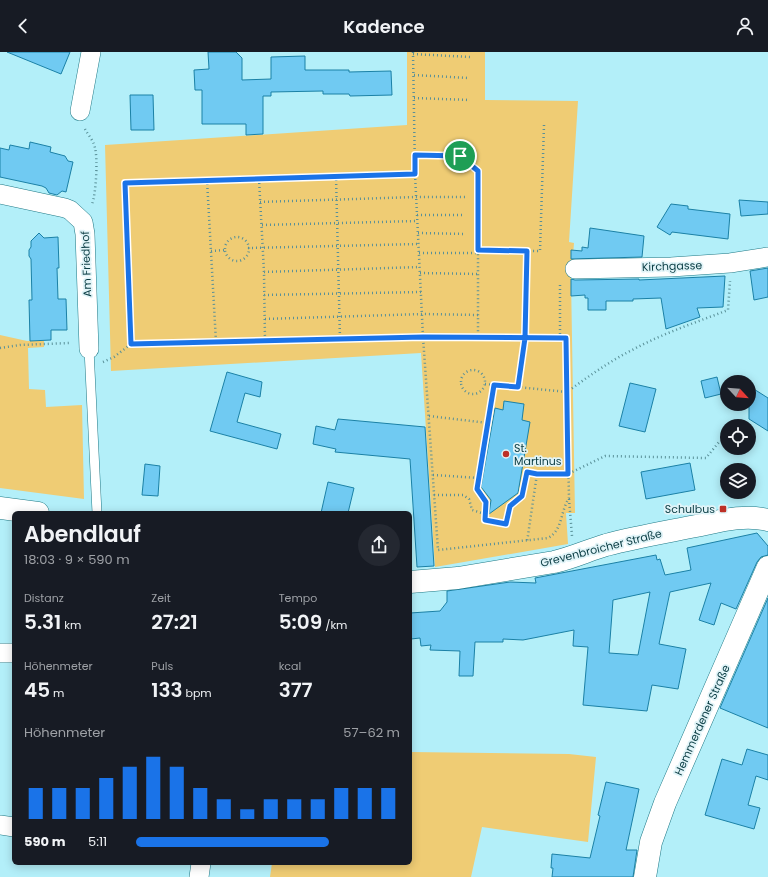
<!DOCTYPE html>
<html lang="de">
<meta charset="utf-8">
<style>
body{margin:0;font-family:Poppins,sans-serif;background:#242831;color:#f1f3f6;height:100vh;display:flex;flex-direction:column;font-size:15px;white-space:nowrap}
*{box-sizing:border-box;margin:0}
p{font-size:13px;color:#9ea1a6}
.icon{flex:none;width:22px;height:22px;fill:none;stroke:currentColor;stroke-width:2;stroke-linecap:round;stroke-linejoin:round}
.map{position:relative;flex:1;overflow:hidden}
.panel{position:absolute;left:12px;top:459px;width:400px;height:354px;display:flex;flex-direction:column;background:#171b24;border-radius:6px;box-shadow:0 2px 10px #0003}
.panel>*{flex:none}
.needle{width:26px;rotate:116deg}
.tools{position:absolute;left:720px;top:323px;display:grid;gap:8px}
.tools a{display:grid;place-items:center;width:36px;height:36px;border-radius:50%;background:#171b24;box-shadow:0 2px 10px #0003;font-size:20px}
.pin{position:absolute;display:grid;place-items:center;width:34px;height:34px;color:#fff;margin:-17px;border:2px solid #fff;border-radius:50%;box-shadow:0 1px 4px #0007}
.round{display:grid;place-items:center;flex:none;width:42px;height:42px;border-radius:21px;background:#242831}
.headline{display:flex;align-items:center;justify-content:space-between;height:68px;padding:0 12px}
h1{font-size:22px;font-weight:600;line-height:30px}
.stats{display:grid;grid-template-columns:repeat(3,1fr);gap:6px;height:68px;padding:4px 12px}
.stats div{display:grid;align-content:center}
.stats b{font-size:20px;font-weight:600}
.stats small{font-size:11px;font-weight:400}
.stats p{font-size:11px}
.chart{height:112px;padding:8px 12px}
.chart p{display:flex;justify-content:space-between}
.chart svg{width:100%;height:72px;margin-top:4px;stroke:#1a73e8;stroke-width:6}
ul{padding:0 12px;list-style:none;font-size:13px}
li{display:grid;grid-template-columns:64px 48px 1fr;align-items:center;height:30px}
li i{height:10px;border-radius:5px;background:#1a73e8}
header{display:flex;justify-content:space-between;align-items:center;height:52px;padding:0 12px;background:#171b24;font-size:18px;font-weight:600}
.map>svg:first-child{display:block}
.green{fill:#efcc74}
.building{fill:#70caf2;stroke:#1b81a6;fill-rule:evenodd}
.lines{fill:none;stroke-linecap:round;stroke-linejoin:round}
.service-casing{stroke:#1f7986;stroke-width:10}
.minor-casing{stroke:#1f7986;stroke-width:20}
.tertiary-casing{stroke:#1f7986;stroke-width:23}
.secondary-casing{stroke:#1f7986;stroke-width:23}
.path{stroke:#599098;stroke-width:2.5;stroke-dasharray:1 3;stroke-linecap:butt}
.service{stroke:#fff;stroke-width:9}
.minor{stroke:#fff;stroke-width:19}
.tertiary{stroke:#fff;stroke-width:22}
.secondary{stroke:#fff;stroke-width:22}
.route-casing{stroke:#fff;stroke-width:8}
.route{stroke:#1a73e8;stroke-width:5}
.poi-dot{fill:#bd3026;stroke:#e1f4f8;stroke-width:1.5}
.labels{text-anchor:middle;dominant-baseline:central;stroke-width:3.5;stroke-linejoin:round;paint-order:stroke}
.street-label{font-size:11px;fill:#0b3d44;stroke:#e1f4f8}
.poi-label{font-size:11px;fill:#0b3d44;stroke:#e1f4f8;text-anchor:start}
</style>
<header><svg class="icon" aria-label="back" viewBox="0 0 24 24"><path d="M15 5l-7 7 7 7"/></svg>Kadence<svg class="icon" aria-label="person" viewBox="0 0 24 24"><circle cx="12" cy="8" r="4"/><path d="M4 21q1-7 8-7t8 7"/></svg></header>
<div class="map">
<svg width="768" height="825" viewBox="0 0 768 825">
<rect width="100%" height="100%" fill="#b3eff9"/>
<path class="green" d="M 407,0 L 485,0 L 485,48 L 578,49 L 569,190 L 574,191 L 571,227 L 575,461 L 566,461 L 568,492 L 435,515 L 421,301 L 111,319 L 105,93 L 407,73 Z
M 0,283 L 27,289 L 44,289 L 44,295 L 28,296 L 29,337 L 45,338 L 46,355 L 82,353 L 84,447 L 0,436 Z
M 410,700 L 569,702 L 596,705 L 588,790 L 482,775 L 471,825 L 270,825 L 272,811 L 410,811 Z"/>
<path class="building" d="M 7,0 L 70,0 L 61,22 Z
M 208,0 L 236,0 L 242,6 L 242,28 L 271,27 L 271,5 L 305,4 L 305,18 L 349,18 L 349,20 L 391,19 L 392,43 L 350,44 L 349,42 L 323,42 L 323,39 L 271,40 L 271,44 L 263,44 L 263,82 L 246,83 L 246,72 L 202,72 L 202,38 L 195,38 L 194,18 L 209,17 Z
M 130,43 L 153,43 L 154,78 L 131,78 Z
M 30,90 L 51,95 L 50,100 L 65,104 L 68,109 L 73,110 L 66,140 L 62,139 L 57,143 L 49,141 L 46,136 L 42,134 L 0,125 L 0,96 L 9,98 L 10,93 L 29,97 Z
M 739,148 L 768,150 L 768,162 L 741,164 Z
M 671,152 L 688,154 L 688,157 L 730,162 L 728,187 L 672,180 L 670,183 L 657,175 Z
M 590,176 L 644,184 L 642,205 L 571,207 L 571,198 L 582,199 L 582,195 L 588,196 Z
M 39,181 L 44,186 L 58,185 L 59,216 L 57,216 L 58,247 L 66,247 L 67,278 L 51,278 L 51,288 L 30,289 L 29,248 L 32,248 L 31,207 L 29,204 L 29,198 L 31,195 L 31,189 Z
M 768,216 L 768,245 L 754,248 L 750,219 Z
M 725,224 L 723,255 L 697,256 L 700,265 L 666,277 L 661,246 L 633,247 L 633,249 L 606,249 L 606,258 L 588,258 L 588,246 L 585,246 L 585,243 L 571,244 L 571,227 L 575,228 L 639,227 L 639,228 Z
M 227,320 L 262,330 L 260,345 L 245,341 L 237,370 L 281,382 L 277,397 L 210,379 Z
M 717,325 L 721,342 L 705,346 L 701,329 Z
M 630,331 L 656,337 L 645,380 L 619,374 Z
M 749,334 L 768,346 L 768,379 L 749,367 Z
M 504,349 L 524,352 L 522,368 L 530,370 L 518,441 L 489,462 L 491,448 L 481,435 L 495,356 L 503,358 Z
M 338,367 L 425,375 L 434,514 L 417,515 L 410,407 L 335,400 L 336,397 L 313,392 L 316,374 L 335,378 Z
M 690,411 L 695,438 L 646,447 L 641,420 Z
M 145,412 L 160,414 L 158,444 L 142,443 Z
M 328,430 L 354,436 L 348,461 L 321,461 Z
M 757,481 L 768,494 L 768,503 L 761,505 L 757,510 L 736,557 L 721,551 L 714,573 L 699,568 L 711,531 L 670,540 L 659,592 L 686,597 L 678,637 L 652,633 L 647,659 L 583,653 L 588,595 L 573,594 L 574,578 L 523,588 L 503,587 L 503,590 L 475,590 L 473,624 L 459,624 L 460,599 L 430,598 L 431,593 L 421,594 L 420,586 L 411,587 L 410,561 L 440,559 L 447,550 L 447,539 L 510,530 L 536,531 L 535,526 L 656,503 L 657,508 L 660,507 L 665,523 L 691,518 L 687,496 ZM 650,540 L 638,603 L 609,601 L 613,548 Z
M 768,546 L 768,676 L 720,656 Z
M 747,697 L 768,703 L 768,728 L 756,724 L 748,753 L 760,756 L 754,777 L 705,763 L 722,707 L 742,713 Z
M 606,730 L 639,737 L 626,798 L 637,798 L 633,825 L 552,825 L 553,816 L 551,816 L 552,802 L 590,806 L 600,764 L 598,763 Z"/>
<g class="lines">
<defs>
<path id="service" d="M 89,297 L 97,461"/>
<path id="minor" d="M 80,59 L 91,0
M 0,142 L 65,156 L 70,158 L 83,170 L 85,182 L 89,297
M 575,217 L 671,215 L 730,211 L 768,205
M 0,601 L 14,601
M 0,773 L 14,775
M 199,825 L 201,811"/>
<path id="tertiary" d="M 0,456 L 38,461
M 410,530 L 458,526 L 554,510 C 572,506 589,498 606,493 C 636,485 666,480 696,474 C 720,469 744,462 768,468"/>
<path id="secondary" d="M 645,825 L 651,790 L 665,751 L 768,515"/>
</defs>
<use href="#service" class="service-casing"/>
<use href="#minor" class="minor-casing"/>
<use href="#tertiary" class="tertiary-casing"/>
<use href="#secondary" class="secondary-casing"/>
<path class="path" d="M 413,0 L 415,122 L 125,131 L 131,292 L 423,285 L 566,286 L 569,446 C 560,460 563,478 548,486 L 438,498 L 423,285 L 415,122
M 413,2 L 470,5
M 414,23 L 469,26
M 414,46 L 470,48
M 544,73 L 540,199 L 527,199 L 525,286 L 517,335 L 567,340 C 589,324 610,309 634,297 C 664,281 697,270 728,258 L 730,229
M 85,77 C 88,83 94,89 95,96 C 98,107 96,142 92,152
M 415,103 L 461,104 L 478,119 L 478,286
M 336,124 L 340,287
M 259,127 L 264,220 L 265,289
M 207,128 L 216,290
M 260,150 L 416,145 L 465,145
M 417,163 L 465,163
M 262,173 L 417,169
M 418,181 L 465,182
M225 197a12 12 0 1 1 24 0a12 12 0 1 1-24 0Z
M 248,196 L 419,192
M 478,198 L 527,199
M 211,199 L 225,198
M 419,201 L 478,201
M 264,220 L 420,215
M 420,221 L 478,222
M 264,243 L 421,240
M 265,267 L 422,262 L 478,263
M 560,286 L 560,230
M 0,296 L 20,293 L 70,291
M 103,310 L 114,305 L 131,292
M461 330a12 12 0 1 1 24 0a12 12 0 1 1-24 0Z
M 485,332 L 517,335
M 494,333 L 477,437 L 486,450 L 485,468 L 506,473 L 510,454 L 521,444 L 527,420 L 537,422 L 527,490
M 429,364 L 488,371
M 537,422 L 568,422 L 605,404 L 706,406 L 719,390
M 433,423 L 479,426
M 434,443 L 463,443 L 469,447 L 472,458 L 485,462
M 569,447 L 572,484"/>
<use href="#service" class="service"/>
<use href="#minor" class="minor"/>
<use href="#tertiary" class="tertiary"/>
<use href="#secondary" class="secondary"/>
</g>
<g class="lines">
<defs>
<path id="route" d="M 460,104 L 415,103 L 415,122 L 125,131 L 131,292 L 423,285 L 566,286 L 568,422 L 537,422 L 527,420 L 522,444 L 510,454 L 506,472 L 485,468 L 486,450 L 477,437 L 494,333 L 518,335 L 525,286 L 527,199 L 478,198 L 478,119 L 460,104"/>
</defs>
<use href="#route" class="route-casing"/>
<use href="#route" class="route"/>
</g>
<g class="poi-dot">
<circle cx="506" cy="402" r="4"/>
<rect x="719" y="453" width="8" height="8" rx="2"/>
</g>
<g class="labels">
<g class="street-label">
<text transform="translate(86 212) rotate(-92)">Am Friedhof</text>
<text transform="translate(672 214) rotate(-2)">Kirchgasse</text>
<text transform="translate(601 496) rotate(-14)">Grevenbroicher Straße</text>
<text transform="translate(702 668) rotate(-66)">Hemmerdener Straße</text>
</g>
<g class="poi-label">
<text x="514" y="396">St.<tspan x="514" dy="13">Martinus</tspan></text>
<text x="715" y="457" text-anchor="end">Schulbus</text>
</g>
</g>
</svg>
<div class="tools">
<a><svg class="needle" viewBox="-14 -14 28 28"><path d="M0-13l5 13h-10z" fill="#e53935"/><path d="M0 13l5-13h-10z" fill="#9ea1a6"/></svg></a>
<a><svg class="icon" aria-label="locate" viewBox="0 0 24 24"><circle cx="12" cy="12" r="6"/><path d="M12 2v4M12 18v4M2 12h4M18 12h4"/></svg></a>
<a><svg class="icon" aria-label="layers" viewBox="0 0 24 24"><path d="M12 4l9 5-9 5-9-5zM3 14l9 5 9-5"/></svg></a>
</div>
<div class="pin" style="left:460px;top:104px;background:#1e9e55"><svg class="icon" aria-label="arrive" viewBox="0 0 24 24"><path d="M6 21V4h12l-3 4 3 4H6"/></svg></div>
<section class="panel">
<div class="headline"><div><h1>Abendlauf</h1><p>18:03 · 9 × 590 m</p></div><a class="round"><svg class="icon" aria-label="share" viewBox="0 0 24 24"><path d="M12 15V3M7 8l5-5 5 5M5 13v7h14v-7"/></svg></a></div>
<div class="stats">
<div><p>Distanz</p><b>5.31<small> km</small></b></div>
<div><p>Zeit</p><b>27:21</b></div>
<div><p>Tempo</p><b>5:09<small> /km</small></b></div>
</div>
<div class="stats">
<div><p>Höhenmeter</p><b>45<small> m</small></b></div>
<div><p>Puls</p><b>133<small> bpm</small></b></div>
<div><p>kcal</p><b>377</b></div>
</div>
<div class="chart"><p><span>Höhenmeter</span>57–62 m</p>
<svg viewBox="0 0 160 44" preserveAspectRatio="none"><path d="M5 44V25M15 44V25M25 44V25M35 44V19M45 44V12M55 44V6M65 44V12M75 44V25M85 44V32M95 44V38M105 44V32M115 44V32M125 44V32M135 44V25M145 44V25M155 44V25"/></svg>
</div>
<ul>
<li><b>590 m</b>5:11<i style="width:73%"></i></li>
</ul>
</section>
</div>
